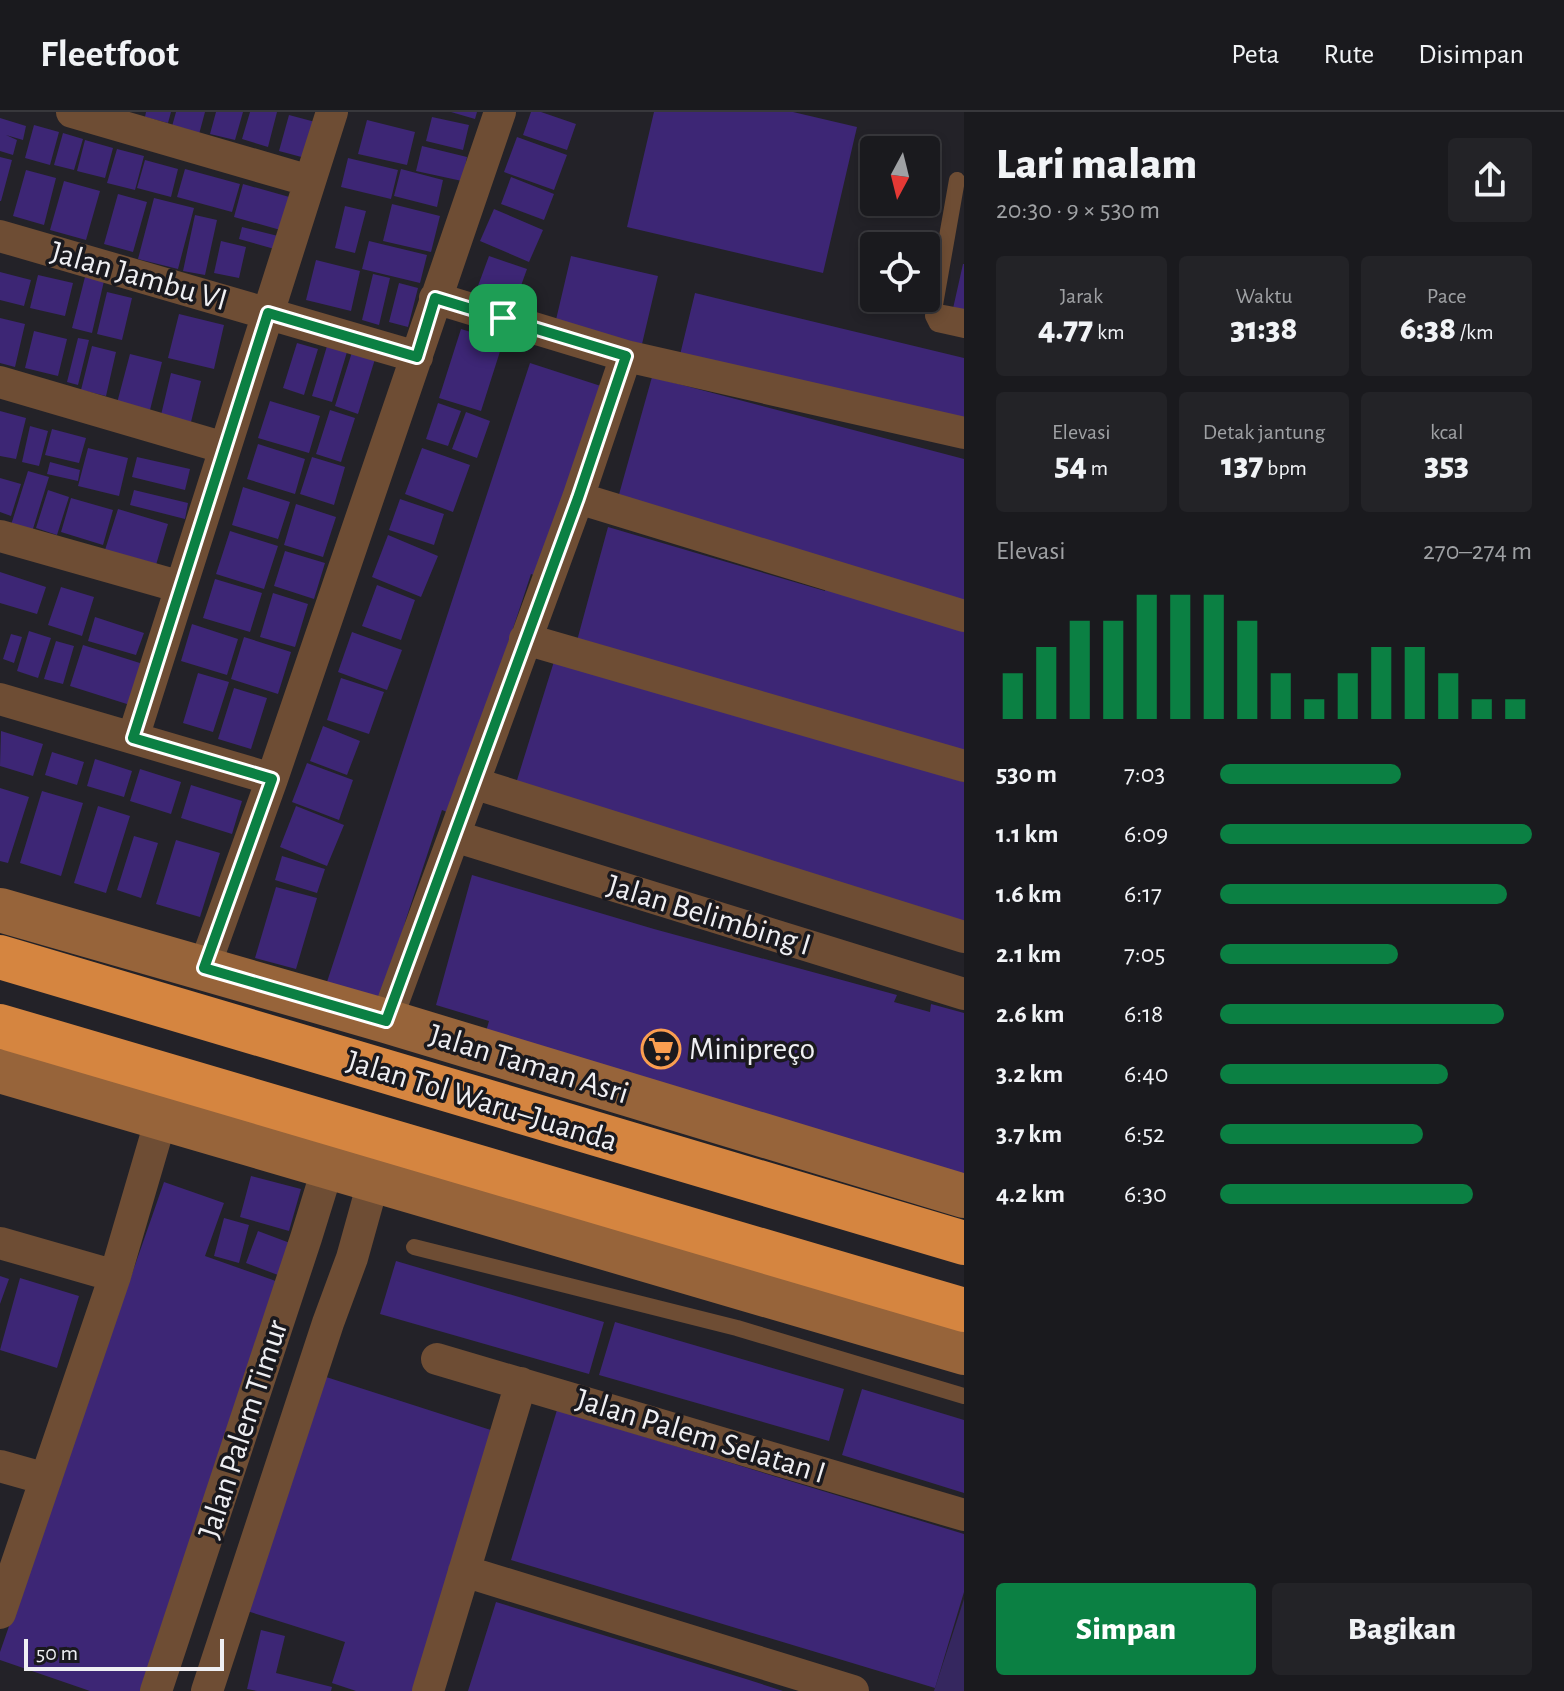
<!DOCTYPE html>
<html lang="id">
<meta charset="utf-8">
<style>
body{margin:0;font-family:"Alegreya Sans",sans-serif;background:#232327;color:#f1f3f6;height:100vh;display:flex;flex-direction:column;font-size:30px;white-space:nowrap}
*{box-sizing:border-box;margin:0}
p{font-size:26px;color:#9fa1a4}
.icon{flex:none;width:44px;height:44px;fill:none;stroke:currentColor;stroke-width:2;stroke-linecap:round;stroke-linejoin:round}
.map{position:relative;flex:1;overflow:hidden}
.sheet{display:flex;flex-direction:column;background:#1a1a1e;width:600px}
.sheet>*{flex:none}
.needle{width:52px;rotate:187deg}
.fabs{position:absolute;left:860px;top:24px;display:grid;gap:16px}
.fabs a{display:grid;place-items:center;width:80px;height:80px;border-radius:8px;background:#1a1a1e;box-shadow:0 4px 12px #0003,0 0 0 2px #38383c;font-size:40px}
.scale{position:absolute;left:24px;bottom:20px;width:200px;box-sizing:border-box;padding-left:8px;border:4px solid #efeff3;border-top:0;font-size:22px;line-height:28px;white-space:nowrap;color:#efeff3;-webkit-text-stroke:6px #1a191e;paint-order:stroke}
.pin{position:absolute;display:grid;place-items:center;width:68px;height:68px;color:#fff;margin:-34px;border-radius:16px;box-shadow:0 4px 12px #0006}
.round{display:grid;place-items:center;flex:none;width:84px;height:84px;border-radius:8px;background:#232327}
.headline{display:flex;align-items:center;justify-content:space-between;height:136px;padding:0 32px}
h1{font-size:44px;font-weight:800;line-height:60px}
.stats{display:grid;grid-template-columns:repeat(3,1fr);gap:12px;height:136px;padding:8px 32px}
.stats div{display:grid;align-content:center;border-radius:8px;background:#232327;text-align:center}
.stats b{font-size:34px;font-weight:800}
.stats small{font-size:22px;font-weight:400}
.stats p{font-size:22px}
.chart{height:224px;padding:16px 32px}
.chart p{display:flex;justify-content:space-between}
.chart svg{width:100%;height:144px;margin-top:8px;stroke:#0b8043;stroke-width:6}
.primary-button{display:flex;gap:16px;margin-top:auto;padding:16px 32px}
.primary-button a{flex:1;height:92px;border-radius:8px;background:#0b8043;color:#fff;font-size:32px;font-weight:800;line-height:92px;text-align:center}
.primary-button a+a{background:#232327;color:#f1f3f6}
ul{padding:0 32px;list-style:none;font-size:26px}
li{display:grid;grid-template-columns:128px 96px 1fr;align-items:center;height:60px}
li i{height:20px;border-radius:10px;background:#0b8043}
header{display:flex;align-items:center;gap:48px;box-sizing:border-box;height:112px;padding:0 40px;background:#1a1a1e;border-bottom:2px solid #38383c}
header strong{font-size:38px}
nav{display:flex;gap:44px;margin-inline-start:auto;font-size:28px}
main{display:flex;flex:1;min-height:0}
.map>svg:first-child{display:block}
.green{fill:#35275f}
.building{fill:#3d2675}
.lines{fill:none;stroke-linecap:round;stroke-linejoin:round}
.lane{stroke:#6e4d34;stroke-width:16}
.street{stroke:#6e4d34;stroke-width:32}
.secondary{stroke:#97643a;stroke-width:44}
.highway{stroke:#d58540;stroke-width:44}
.route-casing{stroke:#fff;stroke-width:16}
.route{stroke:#0b8043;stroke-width:10}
.labels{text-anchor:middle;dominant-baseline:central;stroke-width:7;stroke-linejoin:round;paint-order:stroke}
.street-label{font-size:32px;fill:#efeff3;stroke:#1a191e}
.poi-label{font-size:32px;fill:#efeff3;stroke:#1a191e;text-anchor:start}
</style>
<header>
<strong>Fleetfoot</strong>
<nav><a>Peta</a><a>Rute</a><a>Disimpan</a></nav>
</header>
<main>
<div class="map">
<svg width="964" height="1579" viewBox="0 0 964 1579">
<rect width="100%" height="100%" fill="#232228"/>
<path class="green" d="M 964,1487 L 964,1579 L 934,1579 Z"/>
<path class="building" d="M 146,0 L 171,0 L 168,11 L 145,5 Z
M 176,0 L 205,0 L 198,26 L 171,18 Z
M 216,0 L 243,0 L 235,28 L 210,22 Z
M 250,0 L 277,0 L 268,35 L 242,27 Z
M 451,0 L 477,0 L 475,7 Z
M 531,0 L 541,0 L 576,12 L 567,38 L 523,23 Z
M 654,0 L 793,0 L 857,15 L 823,161 L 627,115 Z
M 289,3 L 319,11 L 309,47 L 279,39 Z
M 432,5 L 469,13 L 463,38 L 426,29 Z
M 0,6 L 26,14 L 23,28 L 6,23 L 17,28 L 13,43 L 0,39 Z
M 367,8 L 415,20 L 407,53 L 358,42 Z
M 34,13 L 59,20 L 50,53 L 25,46 Z
M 63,21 L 83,27 L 74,58 L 54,53 Z
M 517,25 L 567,43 L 554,78 L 504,60 Z
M 85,28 L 113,36 L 105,66 L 77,59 Z
M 422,34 L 467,45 L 462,69 L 416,59 Z
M 117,37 L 144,44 L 135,78 L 107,71 Z
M 0,45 L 12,48 L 1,89 L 0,89 Z
M 348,46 L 398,58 L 391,87 L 341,75 Z
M 145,48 L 178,57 L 171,85 L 137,76 Z
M 185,57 L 240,72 L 232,100 L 177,85 Z
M 401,57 L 443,68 L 437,95 L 394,84 Z
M 26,58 L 56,66 L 44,113 L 13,104 Z
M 511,65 L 554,82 L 544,108 L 501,92 Z
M 64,69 L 100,79 L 86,128 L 50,118 Z
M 243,72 L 293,86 L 284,119 L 234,105 Z
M 118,82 L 147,90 L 133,140 L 104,132 Z
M 154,86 L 194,96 L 178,157 L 138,147 Z
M 392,92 L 440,104 L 431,140 L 383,129 Z
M 345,94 L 366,99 L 355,141 L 335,136 Z
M 494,97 L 543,118 L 529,150 L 480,129 Z
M 195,103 L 217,108 L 205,163 L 183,159 Z
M 242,115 L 282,125 L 278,138 L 239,127 Z
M 221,129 L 246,135 L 239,166 L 214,161 Z
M 369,129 L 427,143 L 420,171 L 362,157 Z
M 489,144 L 527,157 L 513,196 L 475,182 Z
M 571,144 L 658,164 L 642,232 L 555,212 Z
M 316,148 L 360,159 L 351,199 L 306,188 Z
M 963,152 L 964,152 L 964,203 L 952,201 Z
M 0,160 L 31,168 L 24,194 L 0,188 Z
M 373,162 L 390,166 L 379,213 L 362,208 Z
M 38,163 L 73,171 L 65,204 L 30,196 Z
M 85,165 L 104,169 L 92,221 L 72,216 Z
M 399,171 L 418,176 L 408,215 L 389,210 Z
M 107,180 L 132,186 L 122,228 L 97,222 Z
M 695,181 L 964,246 L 964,316 L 679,247 Z
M 179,202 L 224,213 L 214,257 L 168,246 Z
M 0,206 L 25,212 L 15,255 L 0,251 Z
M 461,217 L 503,230 L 481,299 L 439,286 Z
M 34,219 L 67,227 L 58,264 L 25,256 Z
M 78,226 L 89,228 L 78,273 L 67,270 Z
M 297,231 L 318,237 L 304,283 L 283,276 Z
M 92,234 L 116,240 L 106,284 L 81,278 Z
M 327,234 L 347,240 L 332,290 L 312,284 Z
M 352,240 L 375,247 L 358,302 L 335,294 Z
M 130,242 L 162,250 L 150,298 L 117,291 Z
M 530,251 L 607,276 L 544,467 L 531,462 L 452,702 L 442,698 L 406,807 L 384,889 L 326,873 Z
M 171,261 L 201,269 L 191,310 L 161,303 Z
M 652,265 L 964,347 L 964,497 L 618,386 Z
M 270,289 L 320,304 L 309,341 L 258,326 Z
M 438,291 L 461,299 L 448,334 L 426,327 Z
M 330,298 L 355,306 L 341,350 L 316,342 Z
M 0,299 L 26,306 L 16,347 L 0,344 Z
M 466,300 L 490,309 L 477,346 L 452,337 Z
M 30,314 L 48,319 L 39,354 L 22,350 Z
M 52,317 L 86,326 L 79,351 L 45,343 Z
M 258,332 L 305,347 L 295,382 L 247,367 Z
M 88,336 L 128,346 L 119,384 L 78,374 Z
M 422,336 L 470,353 L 453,400 L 405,382 Z
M 137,345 L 190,357 L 185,378 L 132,365 Z
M 312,345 L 345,355 L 334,393 L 300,382 Z
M 50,350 L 80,358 L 78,369 L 47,362 Z
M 28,359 L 49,365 L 32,420 L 11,413 Z
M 0,366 L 21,372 L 11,404 L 0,400 Z
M 243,375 L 290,390 L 278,427 L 232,413 Z
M 48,378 L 69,385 L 57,423 L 36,416 Z
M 134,378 L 188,391 L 185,407 L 130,393 Z
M 71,386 L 113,398 L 103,433 L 61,420 Z
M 400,387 L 444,402 L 434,433 L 389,418 Z
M 296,392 L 336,405 L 323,445 L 284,433 Z
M 118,397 L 168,412 L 156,453 L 105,438 Z
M 608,415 L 825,479 L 826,474 L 964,516 L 964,647 L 575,536 Z
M 230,419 L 278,434 L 264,477 L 216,462 Z
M 388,423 L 438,444 L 421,485 L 372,465 Z
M 285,439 L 325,451 L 314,487 L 274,474 Z
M 0,460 L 46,475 L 37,502 L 0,491 Z
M 215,467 L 262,481 L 250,520 L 203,506 Z
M 377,473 L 415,488 L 401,528 L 362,514 Z
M 61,475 L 94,485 L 82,524 L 48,513 Z
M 273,481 L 308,492 L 295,535 L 260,525 Z
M 95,505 L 144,521 L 136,543 L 88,529 Z
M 192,512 L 238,527 L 227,563 L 181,549 Z
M 29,519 L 51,526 L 38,566 L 17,559 Z
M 352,520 L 402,538 L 387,578 L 338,560 Z
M 11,522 L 22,525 L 14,551 L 3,547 Z
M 244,525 L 291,540 L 278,582 L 231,567 Z
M 56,529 L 74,534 L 63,572 L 44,567 Z
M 83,533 L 143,552 L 130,593 L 70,574 Z
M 556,543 L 643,574 L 964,670 L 964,812 L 513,681 Z
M 198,561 L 229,570 L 213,620 L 183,611 Z
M 341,566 L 384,580 L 369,622 L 327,608 Z
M 234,576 L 267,586 L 251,637 L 218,627 Z
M 323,614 L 360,629 L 347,663 L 310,649 Z
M 1,619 L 43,632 L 33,664 L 0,654 Z
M 52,640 L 84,650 L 77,673 L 45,663 Z
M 95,647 L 132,659 L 124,685 L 87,674 Z
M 307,651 L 353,668 L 339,708 L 292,690 Z
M 140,657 L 181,670 L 171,702 L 130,689 Z
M 191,673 L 242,689 L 232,722 L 181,706 Z
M 0,676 L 29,685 L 8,751 L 0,749 Z
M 42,679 L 83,691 L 61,764 L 20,751 Z
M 98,694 L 130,704 L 106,781 L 74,771 Z
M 296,694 L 344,713 L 327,754 L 280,735 Z
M 134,724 L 158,731 L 141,786 L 117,778 Z
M 176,728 L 220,741 L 200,805 L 156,792 Z
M 282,744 L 325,757 L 317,781 L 275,768 Z
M 472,763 L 654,817 L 897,883 L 894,890 L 930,900 L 931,892 L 964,901 L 964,1066 L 483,930 L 489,909 L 436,893 Z
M 276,775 L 317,786 L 296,857 L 255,846 Z
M 251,1064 L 301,1077 L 289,1119 L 240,1105 Z
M 164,1070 L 224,1091 L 205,1144 L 284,1172 L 141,1579 L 90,1579 L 0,1548 L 0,1540 Z
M 224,1106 L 249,1113 L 239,1151 L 214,1144 Z
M 258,1119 L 290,1131 L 278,1163 L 246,1151 Z
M 396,1149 L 604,1210 L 589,1262 L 380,1202 Z
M 0,1164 L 9,1167 L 0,1192 Z
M 20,1166 L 79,1184 L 57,1256 L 0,1238 Z
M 615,1210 L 844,1277 L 829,1329 L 599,1263 Z
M 323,1264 L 497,1320 L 414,1579 L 356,1579 L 332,1571 L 345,1530 L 247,1499 Z
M 862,1277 L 964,1308 L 964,1381 L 842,1343 Z
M 557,1298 L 964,1422 L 964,1480 L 935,1576 L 511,1448 Z
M 496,1490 L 746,1567 L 783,1579 L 468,1579 Z
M 261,1518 L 285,1524 L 276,1561 L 332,1575 L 331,1579 L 257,1579 L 247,1577 Z"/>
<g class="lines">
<path class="lane" d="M 957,68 L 933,204 L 937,212 L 964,218
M 933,199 L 964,205
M 414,1135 L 737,1216 L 964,1284"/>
<path class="street" d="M 72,0 L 310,69
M 0,124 L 417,245
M 435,186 L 626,244 L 964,321
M 0,270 L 225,336
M 578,386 L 964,504
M 0,424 L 181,475
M 525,527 L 964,654
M 0,587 L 272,667
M 133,626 L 332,0
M 473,671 L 964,825
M 454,724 L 964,882
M 204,856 L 272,667 L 500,0
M 386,909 L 578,386 L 626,244
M 0,1131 L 115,1164
M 437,1247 L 964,1403
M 0,1354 L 46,1367
M 464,1459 L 853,1579
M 0,1501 L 115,1164 L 161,1007
M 156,1579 L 306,1126 L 328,1055
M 207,1579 L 328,1211 L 352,1146 L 374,1067
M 428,1579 L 521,1271"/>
<path class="secondary" d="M 0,798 L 386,909 L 964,1084
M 0,959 L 964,1241"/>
<path class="highway" d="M 0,845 L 964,1131
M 0,914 L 964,1198"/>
</g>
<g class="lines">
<defs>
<path id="route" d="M 435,186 L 626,244 L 578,386 L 386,909 L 204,856 L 272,667 L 133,626 L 268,201 L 417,245 Z"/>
</defs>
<use href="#route" class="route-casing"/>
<use href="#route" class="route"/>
</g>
<defs>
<symbol id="supermarket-ring" viewBox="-11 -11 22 22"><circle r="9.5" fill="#1a191e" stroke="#fb9e50" stroke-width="1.5"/><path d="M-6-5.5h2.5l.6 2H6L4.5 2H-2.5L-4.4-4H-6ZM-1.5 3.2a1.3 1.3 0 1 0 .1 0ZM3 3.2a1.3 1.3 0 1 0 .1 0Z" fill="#fb9e50"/></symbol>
</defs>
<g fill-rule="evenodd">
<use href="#supermarket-ring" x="639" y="915" width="44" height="44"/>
</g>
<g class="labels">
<g class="street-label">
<text transform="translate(139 164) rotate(16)">Jalan Jambu VI</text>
<text transform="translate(709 803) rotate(17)">Jalan Belimbing I</text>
<text transform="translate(529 952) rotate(17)">Jalan Taman Asri</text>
<text transform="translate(482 989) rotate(17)">Jalan Tol Waru–Juanda</text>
<text transform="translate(243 1317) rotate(-72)">Jalan Palem Timur</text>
<text transform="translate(701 1324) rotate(17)">Jalan Palem Selatan I</text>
</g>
<g class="poi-label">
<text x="689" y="937">Minipreço</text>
</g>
</g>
</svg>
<div class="fabs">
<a><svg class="needle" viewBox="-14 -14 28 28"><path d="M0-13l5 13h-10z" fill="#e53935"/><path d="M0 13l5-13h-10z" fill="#9fa1a4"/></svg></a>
<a><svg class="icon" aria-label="locate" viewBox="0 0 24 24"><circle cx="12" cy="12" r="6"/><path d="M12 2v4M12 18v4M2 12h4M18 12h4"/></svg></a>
</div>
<div class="scale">50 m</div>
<div class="pin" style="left:503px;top:206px;background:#1e9e55"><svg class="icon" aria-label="arrive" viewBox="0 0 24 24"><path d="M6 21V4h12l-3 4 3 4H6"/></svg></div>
</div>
<section class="sheet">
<div class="headline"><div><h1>Lari malam</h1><p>20:30 · 9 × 530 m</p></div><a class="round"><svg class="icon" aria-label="share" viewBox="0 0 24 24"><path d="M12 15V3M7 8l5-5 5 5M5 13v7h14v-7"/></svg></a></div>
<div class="stats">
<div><p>Jarak</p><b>4.77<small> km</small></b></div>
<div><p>Waktu</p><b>31:38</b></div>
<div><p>Pace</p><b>6:38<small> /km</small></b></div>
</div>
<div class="stats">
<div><p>Elevasi</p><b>54<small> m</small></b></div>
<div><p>Detak jantung</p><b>137<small> bpm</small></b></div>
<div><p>kcal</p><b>353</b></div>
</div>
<div class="chart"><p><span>Elevasi</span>270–274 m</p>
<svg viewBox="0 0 160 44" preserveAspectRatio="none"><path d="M5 44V30M15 44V22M25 44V14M35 44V14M45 44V6M55 44V6M65 44V6M75 44V14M85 44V30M95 44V38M105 44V30M115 44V22M125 44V22M135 44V30M145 44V38M155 44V38"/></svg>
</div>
<ul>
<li><b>530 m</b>7:03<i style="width:58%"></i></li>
<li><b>1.1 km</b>6:09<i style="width:100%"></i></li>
<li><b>1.6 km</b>6:17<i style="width:92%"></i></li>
<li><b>2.1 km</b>7:05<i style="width:57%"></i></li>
<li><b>2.6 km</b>6:18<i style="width:91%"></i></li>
<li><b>3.2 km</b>6:40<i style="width:73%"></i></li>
<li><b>3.7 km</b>6:52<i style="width:65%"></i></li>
<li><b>4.2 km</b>6:30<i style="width:81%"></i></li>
</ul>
<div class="primary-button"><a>Simpan</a><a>Bagikan</a></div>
</section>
</main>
